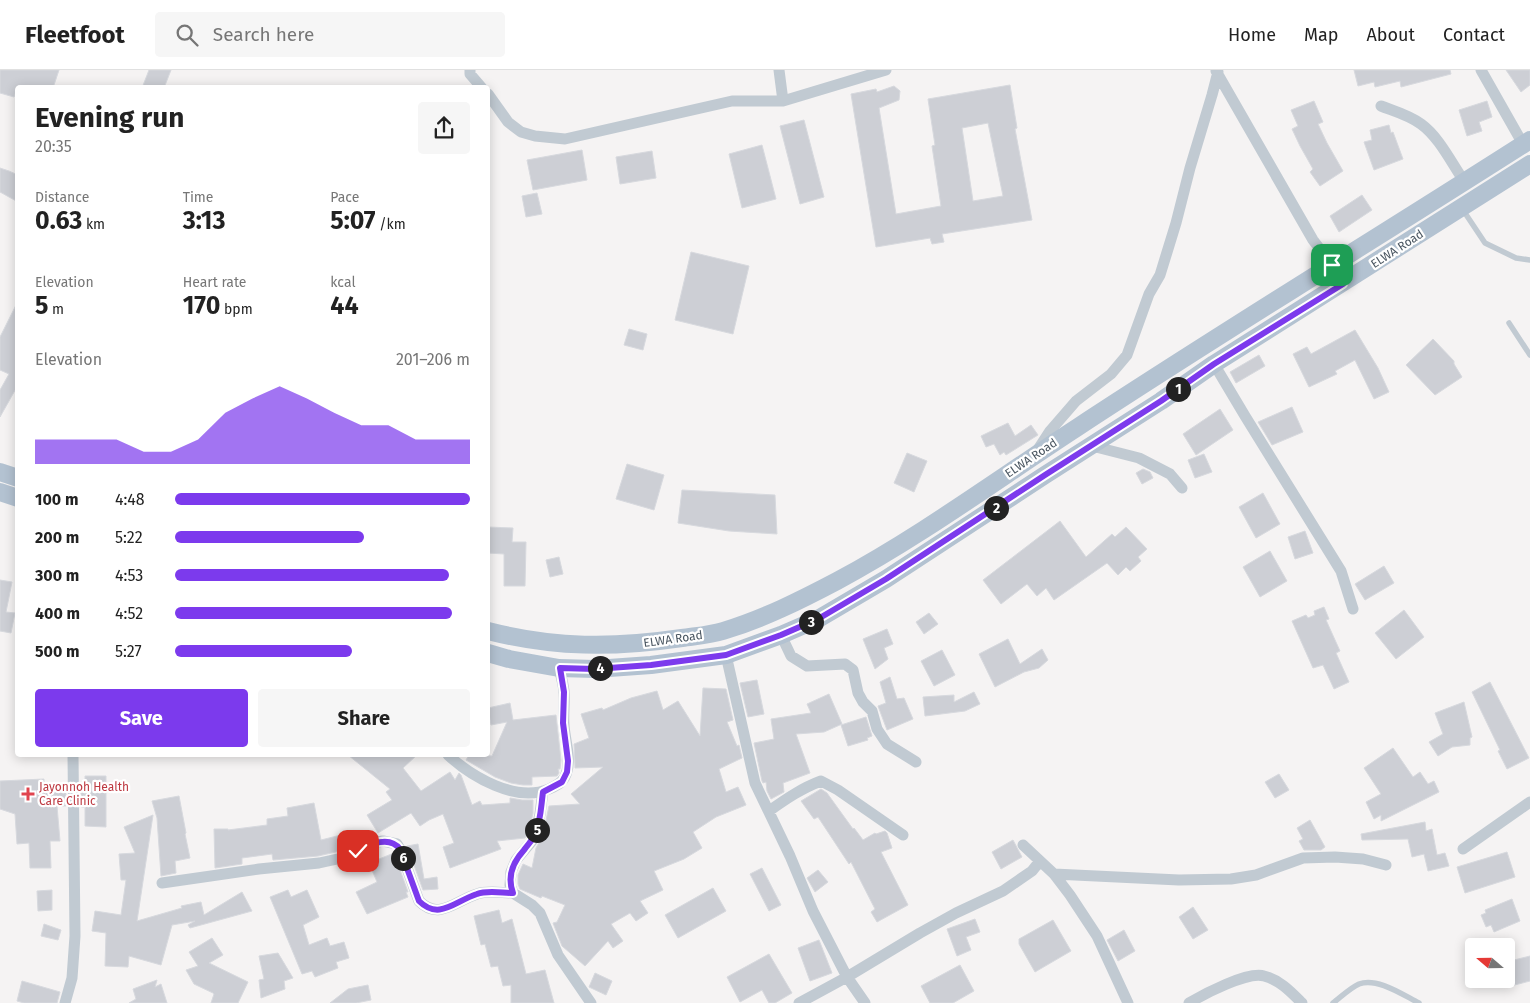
<!DOCTYPE html>
<meta charset="utf-8">
<style>
body{margin:0;font-family:"Fira Sans",sans-serif;background:#f6f6f6;color:#222;height:100vh;display:flex;flex-direction:column;font-size:19px;white-space:nowrap}
*{box-sizing:border-box;margin:0}
p{font-size:16px;color:#767676}
.icon{flex:none;width:28px;height:28px;fill:none;stroke:currentColor;stroke-width:2;stroke-linecap:round;stroke-linejoin:round}
.map{position:relative;flex:1;overflow:hidden}
.side{position:absolute;left:15px;top:15px;width:475px;height:672px;display:flex;flex-direction:column;background:#fff;border-radius:5px;box-shadow:0 2px 12px #0003}
.side>*{flex:none}
.needle{width:32px;rotate:290deg}
.controls{position:absolute;left:1465px;top:868px;display:grid;gap:10px}
.controls a{display:grid;place-items:center;width:50px;height:50px;border-radius:5px;background:#fff;box-shadow:0 2px 12px #0003;font-size:25px}
.pin{position:absolute;display:grid;place-items:center;width:42px;height:42px;color:#fff;margin:-21px;border-radius:10px;box-shadow:0 2px 8px #0006}
.km{position:absolute;width:25px;height:25px;margin:-12px;border-radius:50%;background:#222;color:#fff;font-size:14px;line-height:25px;text-align:center}
.round{display:grid;place-items:center;flex:none;width:52px;height:52px;border-radius:5px;background:#f6f6f6}
.headline{display:flex;align-items:center;justify-content:space-between;height:85px;padding:0 20px}
h1{font-size:28px;font-weight:700;line-height:38px}
.stats{display:grid;grid-template-columns:repeat(3,1fr);gap:8px;height:85px;padding:5px 20px}
.stats div{display:grid;align-content:center}
.stats b{font-size:25px;font-weight:700}
.stats small{font-size:14px;font-weight:400}
.stats p{font-size:14px}
.chart{height:140px;padding:10px 20px}
.chart p{display:flex;justify-content:space-between}
.chart svg{width:100%;height:90px;margin-top:5px;fill:#7c3aed;opacity:.7}
.primary-button{display:flex;gap:10px;margin-top:auto;padding:10px 20px}
.primary-button a{flex:1;height:58px;border-radius:5px;background:#7c3aed;color:#fff;font-size:20px;font-weight:700;line-height:58px;text-align:center}
.primary-button a+a{background:#f6f6f6;color:#222}
ul{padding:0 20px;list-style:none;font-size:16px}
li{display:grid;grid-template-columns:80px 60px 1fr;align-items:center;height:38px}
li i{height:12px;border-radius:6px;background:#7c3aed}
header{display:flex;align-items:center;gap:30px;box-sizing:border-box;height:70px;padding:0 25px;background:#fff;border-bottom:1px solid #e0e0e0}
header strong{font-size:24px}
nav{display:flex;gap:28px;margin-inline-start:auto;font-size:18px}
.search{width:350px;height:45px;background:#f6f6f6;display:flex;align-items:center;gap:12px;box-sizing:border-box;padding:0 18px;border-radius:5px;color:#767676;font-size:19px}
.map>svg:first-child{display:block}
.building{fill:#cdcfd5;stroke:#d7d9de;fill-rule:evenodd}
.lines{fill:none;stroke-linecap:round;stroke-linejoin:round}
.service{stroke:#c1cad2;stroke-width:5.5}
.minor{stroke:#c1cad2;stroke-width:11}
.primary{stroke:#b3c2d1;stroke-width:18}
.route-casing{stroke:#fff;stroke-width:10}
.route{stroke:#7c3aed;stroke-width:6}
.health-dot{fill:#e0444e;stroke:#fff;stroke-width:2}
.labels{text-anchor:middle;dominant-baseline:central;stroke-width:4.5;stroke-linejoin:round;paint-order:stroke}
.street-label{font-size:12px;fill:#4a5661;stroke:#fff}
.health-label{font-size:12px;fill:#be3a42;stroke:#fff;text-anchor:start}
</style>
<header>
<strong>Fleetfoot</strong>
<div class="search"><svg class="icon" aria-label="search" viewBox="0 0 24 24"><circle cx="10" cy="10" r="6"/><path d="M15 15l6 6"/></svg>Search here</div>
<nav><a>Home</a><a>Map</a><a>About</a><a>Contact</a></nav>
</header>
<div class="map">
<svg width="1530" height="933" viewBox="0 0 1530 933">
<rect width="100%" height="100%" fill="#f5f3f3"/>
<path class="building" d="M 0,0 L 59,0 L 53,18 L 17,18 L 14,27 L 0,23 Z
M 149,0 L 171,0 L 164,18 L 142,18 Z
M 1354,0 L 1450,0 L 1451,4 L 1401,17 L 1400,11 L 1375,17 L 1374,12 L 1358,16 Z
M 1506,0 L 1530,0 L 1530,15 L 1521,22 Z
M 1010,15 L 1017,58 L 1015,59 L 1032,150 L 942,164 L 944,172 L 932,174 L 930,168 L 876,177 L 851,24 L 876,19 L 877,22 L 894,16 L 900,21 L 899,30 L 879,38 L 896,144 L 941,136 L 932,76 L 935,75 L 928,29 ZM 988,53 L 1003,126 L 973,131 L 962,58 Z
M 1314,31 L 1323,52 L 1318,54 L 1327,73 L 1343,101 L 1320,116 L 1310,102 L 1313,99 L 1300,76 L 1292,59 L 1298,56 L 1291,40 Z
M 1487,31 L 1492,47 L 1479,52 L 1482,61 L 1467,66 L 1459,40 Z
M 804,50 L 824,127 L 800,134 L 780,56 Z
M 1389,55 L 1391,63 L 1393,62 L 1403,89 L 1374,100 L 1364,72 L 1372,70 L 1370,60 Z
M 762,75 L 776,129 L 742,138 L 729,84 Z
M 582,80 L 587,110 L 533,120 L 527,90 Z
M 652,81 L 656,108 L 620,114 L 616,87 Z
M 0,98 L 9,101 L 18,105 L 18,132 L 0,122 Z
M 537,123 L 542,144 L 526,147 L 522,126 Z
M 1362,125 L 1372,140 L 1339,162 L 1330,146 Z
M 691,182 L 749,196 L 733,264 L 675,250 Z
M 18,231 L 18,315 L 0,347 L 0,320 L 9,304 L 0,300 L 0,267 Z
M 629,259 L 647,264 L 643,280 L 624,275 Z
M 1355,260 L 1378,298 L 1389,322 L 1374,329 L 1355,290 L 1335,301 L 1337,304 L 1309,317 L 1293,284 L 1307,277 L 1311,284 Z
M 1433,269 L 1454,291 L 1454,294 L 1462,307 L 1435,325 L 1406,295 Z
M 1259,285 L 1265,296 L 1236,313 L 1230,302 Z
M 1292,337 L 1303,362 L 1272,375 L 1258,352 Z
M 1220,339 L 1233,360 L 1196,385 L 1183,364 Z
M 1008,353 L 1015,366 L 1031,355 L 1038,365 L 1006,385 L 1004,382 L 1000,385 L 994,374 L 986,377 L 981,366 Z
M 907,383 L 927,391 L 914,422 L 894,413 Z
M 1204,384 L 1212,402 L 1195,408 L 1188,390 Z
M 627,394 L 664,405 L 654,440 L 616,429 Z
M 1143,399 L 1150,402 L 1153,408 L 1142,414 L 1136,403 Z
M 682,420 L 775,425 L 777,464 L 729,461 L 678,453 Z
M 1263,423 L 1280,454 L 1256,468 L 1239,437 Z
M 1060,451 L 1086,487 L 1112,464 L 1115,467 L 1126,457 L 1147,479 L 1138,487 L 1141,491 L 1130,501 L 1126,497 L 1118,505 L 1107,493 L 1054,530 L 1046,518 L 1037,526 L 1027,514 L 1001,534 L 983,510 Z
M 488,457 L 513,458 L 512,472 L 526,472 L 525,516 L 504,516 L 504,484 L 488,483 Z
M 1305,461 L 1313,483 L 1295,489 L 1288,467 Z
M 1270,481 L 1287,511 L 1260,527 L 1243,497 Z
M 559,487 L 563,504 L 550,507 L 546,490 Z
M 1384,496 L 1394,513 L 1365,530 L 1355,514 Z
M 0,510 L 12,512 L 6,542 L 15,543 L 11,563 L 0,561 Z
M 1324,537 L 1329,549 L 1326,550 L 1340,581 L 1336,583 L 1349,612 L 1334,619 L 1323,595 L 1313,598 L 1292,551 L 1306,545 L 1308,548 L 1315,545 L 1314,541 Z
M 1404,540 L 1424,567 L 1396,589 L 1375,563 Z
M 929,543 L 938,554 L 924,564 L 916,552 Z
M 887,559 L 893,574 L 884,578 L 888,589 L 875,599 L 863,569 Z
M 1008,569 L 1020,594 L 1042,579 L 1048,590 L 1039,598 L 1024,602 L 995,617 L 979,584 Z
M 942,580 L 955,605 L 934,616 L 921,591 Z
M 890,607 L 897,629 L 904,628 L 913,649 L 887,660 L 878,636 L 886,633 L 880,612 Z
M 757,610 L 764,644 L 748,647 L 740,613 Z
M 1490,612 L 1529,688 L 1507,699 L 1498,681 L 1500,680 L 1472,622 Z
M 703,618 L 726,619 L 733,650 L 727,652 L 737,676 L 739,675 L 742,688 L 719,699 L 726,722 L 738,717 L 746,735 L 716,747 L 693,762 L 702,778 L 684,789 L 654,801 L 663,820 L 640,831 L 648,843 L 636,851 L 630,843 L 611,854 L 623,871 L 613,878 L 608,871 L 585,896 L 562,876 L 553,853 L 557,852 L 565,835 L 542,826 L 541,828 L 520,819 L 518,814 L 518,805 L 523,794 L 532,798 L 536,778 L 543,765 L 549,736 L 580,734 L 571,724 L 603,697 L 575,698 L 574,674 L 589,668 L 581,644 L 602,638 L 603,640 L 631,628 L 657,621 L 663,640 L 678,631 L 700,666 Z
M 974,622 L 980,634 L 965,641 L 925,646 L 923,627 L 954,625 L 954,632 Z
M 829,624 L 842,654 L 824,662 L 796,664 L 810,703 L 783,713 L 784,722 L 771,729 L 767,721 L 766,712 L 763,713 L 762,711 L 754,673 L 774,669 L 771,649 L 811,643 L 807,634 Z
M 1464,632 L 1472,667 L 1470,668 L 1470,675 L 1452,677 L 1438,686 L 1429,672 L 1443,664 L 1435,643 Z
M 510,633 L 513,650 L 556,645 L 561,690 L 560,699 L 558,699 L 559,703 L 557,706 L 532,707 L 532,715 L 523,715 L 511,713 L 495,707 L 466,690 L 469,685 L 492,686 L 507,652 L 491,655 L 488,638 Z
M 866,647 L 872,666 L 867,668 L 868,670 L 848,676 L 841,655 Z
M 1393,678 L 1413,707 L 1420,702 L 1428,714 L 1434,711 L 1439,722 L 1381,751 L 1381,745 L 1374,749 L 1366,732 L 1381,724 L 1364,698 Z
M 348,685 L 417,685 L 403,698 L 421,721 L 450,702 L 455,710 L 459,703 L 461,705 L 472,735 L 480,731 L 482,735 L 510,733 L 510,728 L 522,730 L 533,730 L 533,743 L 529,761 L 525,768 L 497,771 L 501,779 L 450,798 L 443,777 L 454,773 L 443,744 L 429,750 L 420,756 L 411,743 L 378,763 L 367,745 L 392,730 L 386,722 L 390,719 Z
M 1279,704 L 1289,720 L 1275,728 L 1265,712 Z
M 85,706 L 106,706 L 106,757 L 85,756 L 85,737 L 81,737 L 81,719 L 85,719 Z
M 44,709 L 44,719 L 66,719 L 66,736 L 57,736 L 60,771 L 50,771 L 51,798 L 30,798 L 29,773 L 17,774 L 15,744 L 0,739 L 0,711 Z
M 821,719 L 827,723 L 853,759 L 854,758 L 863,770 L 875,763 L 876,764 L 885,761 L 887,763 L 892,778 L 881,782 L 908,835 L 877,852 L 871,842 L 875,839 L 851,792 L 849,794 L 818,747 L 814,749 L 801,731 Z
M 179,726 L 186,763 L 185,764 L 190,788 L 175,791 L 176,803 L 161,806 L 157,748 L 152,731 Z
M 314,733 L 321,770 L 345,764 L 348,777 L 340,781 L 318,786 L 273,790 L 272,784 L 242,788 L 242,794 L 215,798 L 214,759 L 228,759 L 228,760 L 267,755 L 267,749 L 288,746 L 287,738 Z
M 153,745 L 137,851 L 182,838 L 181,836 L 201,832 L 204,845 L 242,822 L 252,841 L 190,858 L 188,855 L 195,851 L 172,855 L 161,895 L 129,886 L 128,897 L 105,896 L 106,863 L 92,861 L 95,841 L 121,845 L 126,810 L 121,810 L 119,784 L 135,783 L 124,757 Z
M 1310,750 L 1325,777 L 1321,780 L 1304,780 L 1299,771 L 1303,769 L 1297,758 Z
M 1425,752 L 1426,761 L 1432,759 L 1437,785 L 1445,783 L 1449,796 L 1428,801 L 1424,784 L 1412,787 L 1408,769 L 1362,770 L 1361,764 Z
M 1013,770 L 1022,787 L 1001,799 L 992,782 Z
M 418,774 L 424,809 L 437,807 L 438,819 L 423,820 L 407,776 Z
M 1507,782 L 1515,807 L 1465,823 L 1457,797 Z
M 394,783 L 408,822 L 406,822 L 408,827 L 367,844 L 356,822 L 377,812 L 369,793 Z
M 762,798 L 781,835 L 769,841 L 750,804 Z
M 818,800 L 828,812 L 815,822 L 807,808 Z
M 713,818 L 726,841 L 678,868 L 665,845 Z
M 52,820 L 52,840 L 38,841 L 37,821 Z
M 288,820 L 291,827 L 307,820 L 319,847 L 303,855 L 309,875 L 327,868 L 330,876 L 344,872 L 349,888 L 336,892 L 338,898 L 315,907 L 312,901 L 302,904 L 270,827 Z
M 1512,829 L 1520,851 L 1494,862 L 1491,855 L 1486,857 L 1481,845 L 1486,843 L 1485,840 Z
M 1193,837 L 1208,860 L 1193,869 L 1179,847 Z
M 499,840 L 502,853 L 512,849 L 526,904 L 545,900 L 554,933 L 511,933 L 511,915 L 503,916 L 498,896 L 491,897 L 485,874 L 481,875 L 474,846 Z
M 975,849 L 980,862 L 966,867 L 971,880 L 957,886 L 947,859 Z
M 1053,850 L 1071,881 L 1035,902 L 1019,874 L 1019,869 Z
M 44,854 L 61,860 L 58,870 L 41,866 Z
M 1124,860 L 1135,881 L 1118,891 L 1107,870 Z
M 212,868 L 223,885 L 209,893 L 248,912 L 238,933 L 211,933 L 214,924 L 213,923 L 194,914 L 186,900 L 198,896 L 189,882 Z
M 819,870 L 832,903 L 810,911 L 798,878 Z
M 278,883 L 293,908 L 284,911 L 285,919 L 261,928 L 259,910 L 264,909 L 259,886 Z
M 769,884 L 792,923 L 775,933 L 769,933 L 762,920 L 740,932 L 727,907 Z
M 1530,886 L 1530,911 L 1511,916 L 1506,892 Z
M 960,895 L 974,921 L 953,933 L 930,933 L 921,916 Z
M 595,903 L 612,911 L 606,925 L 589,917 Z
M 157,910 L 155,917 L 161,914 L 167,933 L 129,933 L 136,929 L 133,919 Z
M 22,911 L 60,922 L 57,933 L 24,933 L 17,931 Z
M 368,915 L 371,930 L 356,933 L 330,933 L 348,919 Z"/>
<g class="lines">
<path class="service" d="M 1463,140 L 1485,173 L 1516,188 L 1530,190
M 1509,253 L 1530,285
M 1333,933 C 1341,927 1350,918 1359,914 C 1377,907 1403,925 1419,933"/>
<path class="minor" d="M 470,0 L 470,4 L 482,18
M 779,0 L 783,31
M 1481,0 L 1523,74
M 1216,1 L 1313,170 L 1332,195 L 1343,214
M 488,24 L 508,52 L 521,62 L 535,66 L 565,69 L 732,31 L 783,31 L 886,0
M 1381,36 C 1394,41 1409,45 1421,54 C 1439,67 1451,92 1464,111
M 1214,294 L 1245,346 L 1341,501 L 1353,539
M 1092,376 L 1139,388 L 1170,404 L 1182,418
M 1037,381 L 1050,361 L 1076,331 L 1111,304 L 1127,285 L 1149,224 L 1160,205 L 1176,153 L 1190,98 L 1212,25 L 1218,2
M 781,565 L 791,586 L 807,596 L 845,594 L 853,600 L 858,623 L 863,632 L 872,641 L 877,659 L 887,674 L 916,692
M 726,585 L 755,713 L 790,786 L 813,841 L 847,907 L 865,933
M 448,685 C 472,707 516,733 549,719 C 558,715 565,711 567,701 C 571,687 565,670 564,655 C 563,644 565,632 564,621 C 563,613 561,606 559,598
M 543,721 L 540,744 L 536,763 L 532,771 L 516,790 L 511,802 L 510,815 L 513,823 L 532,835 L 540,843 L 558,885 L 591,933
M 769,741 C 786,729 802,718 821,711 L 838,720 L 903,765
M 1023,775 L 1054,804 L 1070,825 L 1097,866 L 1128,933
M 1463,779 L 1530,732
M 1054,804 L 1179,810 L 1231,809 L 1256,805 L 1303,788 L 1335,787 L 1363,789 L 1386,795
M 162,813 L 259,799 L 319,793 L 342,788 L 373,773 L 383,771 L 397,774 L 400,779 L 419,831 C 439,851 455,831 477,824 C 487,820 502,823 513,823
M 65,933 L 72,908 L 75,866 L 73,685
M 799,933 L 847,907 L 920,863 L 956,843 L 1003,821 L 1032,801 L 1040,791
M 1189,933 C 1204,924 1248,901 1264,906 C 1280,910 1291,922 1302,933"/>
<path class="primary" d="M 0,402 L 18,408
M 0,422 L 18,428
M 488,561 C 555,578 613,578 682,568 C 695,566 710,565 723,561 C 763,549 801,530 837,511 C 921,466 998,409 1078,357 C 1227,259 1380,166 1530,70
M 488,583 L 509,589 L 559,598 L 595,599 L 651,595 L 726,585 L 781,565 L 818,549 L 886,509 L 1045,405 L 1161,331 L 1214,294 L 1530,94"/>
</g>
<g class="lines">
<defs>
<path id="route" d="M 358,781 C 371,774 389,765 400,779 L 419,831 C 439,851 455,831 477,824 C 487,820 502,823 513,823 C 507,807 513,792 524,780 C 528,774 533,770 535,764 C 541,751 541,736 543,722 L 562,712 L 567,702 L 568,691 L 563,653 L 564,622 L 560,598 L 595,599 L 651,595 L 726,585 L 781,565 L 818,549 L 886,509 L 1045,405 L 1161,331 L 1214,294 L 1343,214 L 1332,195"/>
</defs>
<use href="#route" class="route-casing"/>
<use href="#route" class="route"/>
</g>
<path class="health-dot" d="M25.5 716.5h5v5h5v5h-5v5h-5v-5h-5v-5h5z"/>
<g class="labels">
<g class="street-label">
<text transform="translate(1397 179) rotate(-33)">ELWA Road</text>
<text transform="translate(1031 388) rotate(-34)">ELWA Road</text>
<text transform="translate(673 569) rotate(-8)">ELWA Road</text>
</g>
<g class="health-label">
<text x="39" y="717">Jayonnoh Health<tspan x="39" dy="14">Care Clinic</tspan></text>
</g>
</g>
</svg>
<div class="controls">
<a><svg class="needle" viewBox="-14 -14 28 28"><path d="M0-13l5 13h-10z" fill="#e53935"/><path d="M0 13l5-13h-10z" fill="#767676"/></svg></a>
</div>
<div class="pin" style="left:1332px;top:195px;background:#1e9e55"><svg class="icon" aria-label="arrive" viewBox="0 0 24 24"><path d="M6 21V4h12l-3 4 3 4H6"/></svg></div>
<div class="pin" style="left:358px;top:781px;background:#d93025"><svg class="icon" aria-label="check" viewBox="0 0 24 24"><path d="M5 12l5 5 9-10"/></svg></div>
<b class="km" style="left:1178px;top:319px">1</b>
<b class="km" style="left:996px;top:438px">2</b>
<b class="km" style="left:811px;top:552px">3</b>
<b class="km" style="left:600px;top:598px">4</b>
<b class="km" style="left:537px;top:760px">5</b>
<b class="km" style="left:403px;top:788px">6</b>
<section class="side">
<div class="headline"><div><h1>Evening run</h1><p>20:35</p></div><a class="round"><svg class="icon" aria-label="share" viewBox="0 0 24 24"><path d="M12 15V3M7 8l5-5 5 5M5 13v7h14v-7"/></svg></a></div>
<div class="stats">
<div><p>Distance</p><b>0.63<small> km</small></b></div>
<div><p>Time</p><b>3:13</b></div>
<div><p>Pace</p><b>5:07<small> /km</small></b></div>
</div>
<div class="stats">
<div><p>Elevation</p><b>5<small> m</small></b></div>
<div><p>Heart rate</p><b>170<small> bpm</small></b></div>
<div><p>kcal</p><b>44</b></div>
</div>
<div class="chart"><p><span>Elevation</span>201–206 m</p>
<svg viewBox="0 0 160 44" preserveAspectRatio="none"><path d="M0 44V32L10 32L20 32L30 32L40 38L50 38L60 32L70 19L80 12L90 6L100 12L110 19L120 25L130 25L140 32L150 32L160 32V44z"/></svg>
</div>
<ul>
<li><b>100 m</b>4:48<i style="width:100%"></i></li>
<li><b>200 m</b>5:22<i style="width:64%"></i></li>
<li><b>300 m</b>4:53<i style="width:93%"></i></li>
<li><b>400 m</b>4:52<i style="width:94%"></i></li>
<li><b>500 m</b>5:27<i style="width:60%"></i></li>
</ul>
<div class="primary-button"><a>Save</a><a>Share</a></div>
</section>
</div>
